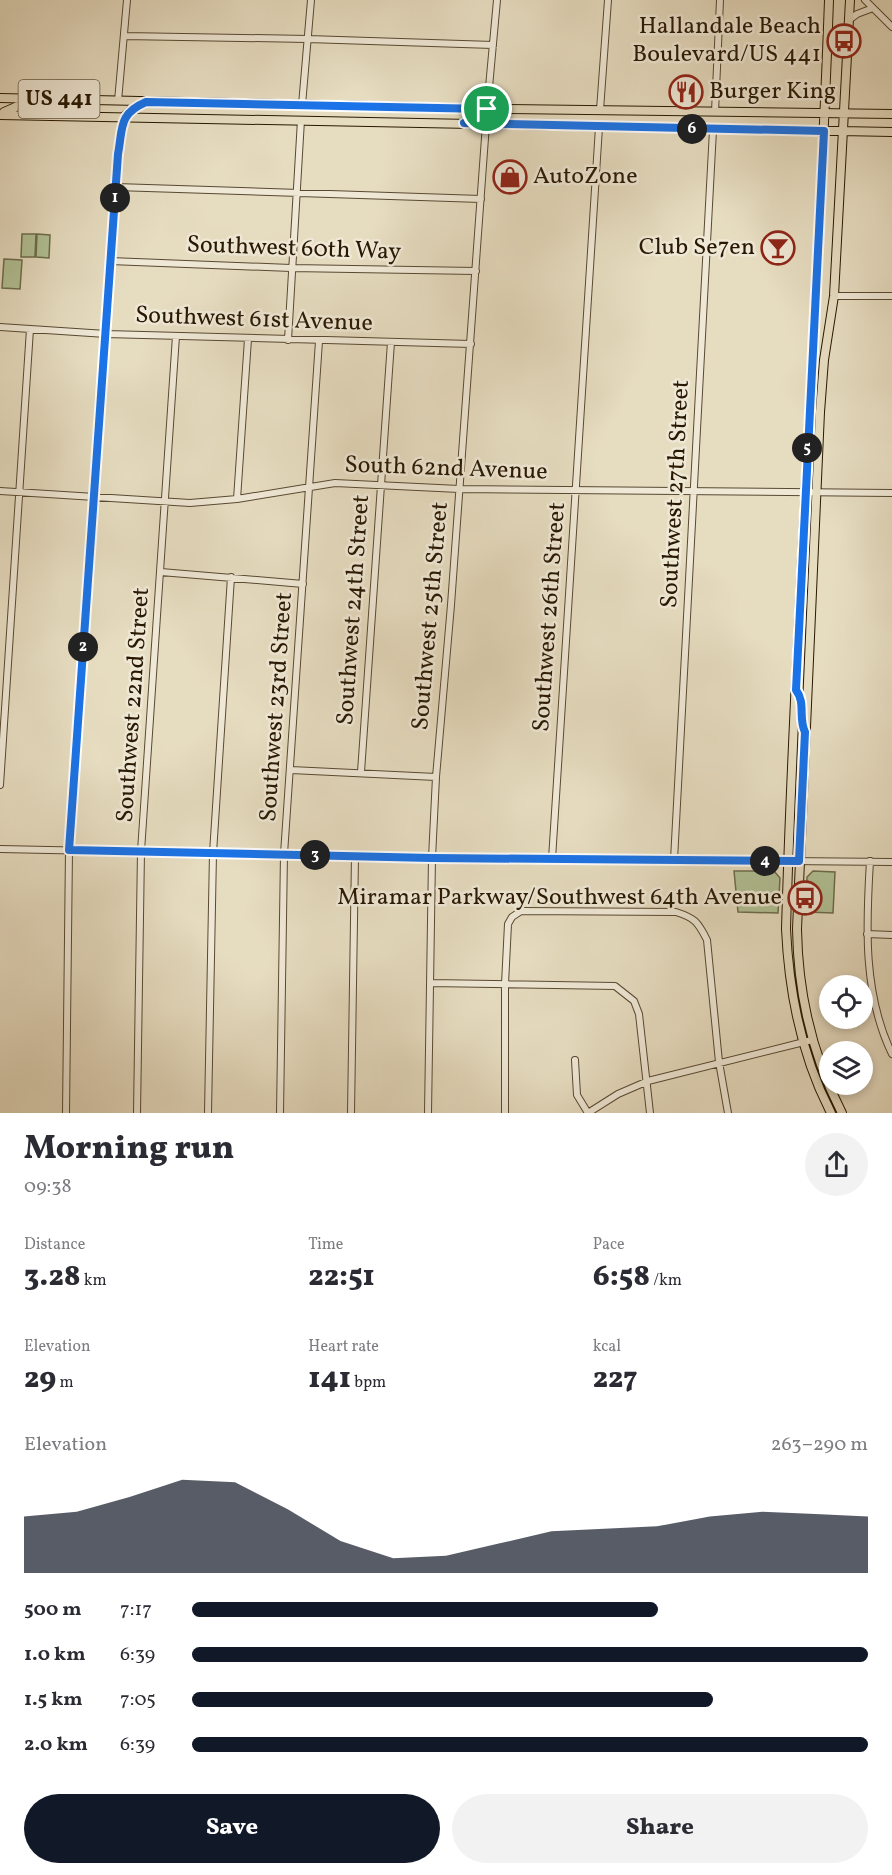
<!DOCTYPE html>
<meta charset="utf-8">
<style>
body{margin:0;font-family:Vollkorn,serif;background:#f2f2f3;color:#2b2b33;height:100vh;display:flex;flex-direction:column;font-size:22px;white-space:nowrap}
*{box-sizing:border-box;margin:0}
p{font-size:20px;color:#7c7c81}
.icon{flex:none;width:33px;height:33px;fill:none;stroke:currentColor;stroke-width:2;stroke-linecap:round;stroke-linejoin:round}
.map{position:relative;height:1113px;overflow:hidden}
.sheet{display:flex;flex-direction:column;background:#fff;flex:1}
.sheet>*{flex:none}
.buttons{position:absolute;left:819px;top:975px;display:grid;gap:12px}
.buttons a{display:grid;place-items:center;width:54px;height:54px;border-radius:50%;background:#fff;box-shadow:0 3px 9px #0003;font-size:30px}
.pin{position:absolute;display:grid;place-items:center;width:51px;height:51px;color:#fff;margin:-26px;border:3px solid #fff;border-radius:50%;box-shadow:0 2px 6px #0007}
.km{position:absolute;width:30px;height:30px;margin:-15px;border-radius:50%;background:#222;color:#fff;font-size:16px;line-height:30px;text-align:center}
.round{display:grid;place-items:center;flex:none;width:63px;height:63px;border-radius:32px;background:#f2f2f3}
.summary{display:flex;align-items:center;justify-content:space-between;height:102px;padding:0 24px}
h1{font-size:33px;font-weight:800;line-height:45px}
.metrics{display:grid;grid-template-columns:repeat(3,1fr);gap:9px;height:102px;padding:6px 24px}
.metrics div{display:grid;align-content:center}
.metrics b{font-size:30px;font-weight:800}
.metrics small{font-size:16px;font-weight:400}
.metrics p{font-size:16px}
.chart{height:168px;padding:12px 24px}
.chart p{display:flex;justify-content:space-between}
.chart svg{width:100%;height:108px;margin-top:6px;fill:#111827;opacity:.7}
.action{display:flex;gap:12px;margin-top:auto;padding:12px 24px}
.action a{flex:1;height:69px;border-radius:36px;background:#111827;color:#fff;font-size:24px;font-weight:800;line-height:69px;text-align:center}
.action a+a{background:#f2f2f3;color:#2b2b33}
ul{padding:0 24px;list-style:none;font-size:20px}
li{display:grid;grid-template-columns:96px 72px 1fr;align-items:center;height:45px}
li i{height:15px;border-radius:8px;background:#111827}
.map>svg:first-child{display:block}
.green{fill:#b1c195;stroke:#6c6c4c;stroke-width:1.5}
.lines{fill:none;stroke-linecap:round;stroke-linejoin:round}
.minor-casing{stroke:#584932;stroke-width:8}
.major-casing{stroke:#281802;stroke-width:10}
.minor{stroke:#efe8d6;stroke-width:6}
.major{stroke:#e6dcc0;stroke-width:8}
.route-casing{stroke:#fff;stroke-width:12}
.route{stroke:#1a73e8;stroke-width:8}
.labels{text-anchor:middle;dominant-baseline:central;stroke-width:5;stroke-linejoin:round;paint-order:stroke}
.shield{fill:#efe8d6;stroke:#645642;stroke-width:1.5}
.shield-label{font-size:22px;font-weight:bold;fill:#281802}
.poi-label{font-size:24px;fill:#281802;stroke:#efe8d6;text-anchor:end}
.street-label{font-size:24px;fill:#281802;stroke:#efe8d6}
</style>
<div class="map">
<svg width="892" height="1113" viewBox="0 0 892 1113">
<rect width="100%" height="100%" fill="#e6dcc0"/>
<filter id="stains"><feTurbulence type="fractalNoise" baseFrequency=".00333" numOctaves="4"/><feColorMatrix values="0 0 0 0 .2 0 0 0 0 .09 0 0 0 0 .02 0 0 0 .5 -.17"/></filter>
<radialGradient id="worn" r=".72"><stop offset=".6" stop-color="#630" stop-opacity="0"/><stop offset="1" stop-color="#630" stop-opacity=".3"/></radialGradient>
<path class="green" d="M 22,234 L 36,234 L 35,257 L 21,257 Z
M 37,234 L 50,235 L 49,258 L 36,257 Z
M 4,259 L 22,260 L 20,289 L 2,288 Z
M 734,871 L 774,871 L 780,878 L 778,913 L 738,912 Z
M 813,871 L 835,872 L 833,913 L 806,912 L 807,877 Z"/>
<g class="lines">
<defs>
<path id="minor" d="M 865,0 L 892,27
M 849,20 L 857,14 L 873,8
M 124,36 L 308,39 L 493,45
M 118,101 L 127,0
M 302,105 L 311,0
M 487,109 L 497,0
M 600,110 L 608,0
M 715,112 L 720,0
M 116,187 L 481,199
M 110,261 L 291,268 L 476,271
M 834,296 L 892,296
M 0,327 L 106,334 L 471,344
M 288,340 L 301,120
M 0,491 L 190,503 L 237,499 L 335,483 L 459,489 L 892,493
M 237,499 L 248,339
M 161,572 L 303,584
M 291,770 L 436,777
M 361,772 L 391,342
M 0,785 L 30,329
M 0,849 L 432,858 L 892,862
M 552,859 L 599,127
M 674,860 L 713,130
M 870,861 C 866,926 863,994 892,1054
M 867,934 L 892,935
M 430,983 L 615,986 L 634,1001 L 639,1014 L 650,1113
M 575,1060 L 577,1095 L 588,1113 L 618,1094 L 648,1081 L 812,1040
M 66,1113 L 69,850 L 118,155 L 125,116
M 137,1113 L 141,851 L 176,336
M 208,1113 L 213,853 L 231,577
M 280,1113 L 284,854 L 319,341
M 351,1113 L 355,856
M 428,1113 L 432,858 L 436,777 L 451,605 L 486,124
M 505,1113 L 505,984 L 508,924 L 512,917 L 521,911 L 676,912 C 695,918 698,922 707,940 L 719,1062 L 728,1113"/>
<path id="major" d="M 829,0 C 818,310 795,619 786,929 C 789,994 801,1055 831,1113
M 0,98 L 508,109 L 892,114
M 4,112 L 25,103 L 29,99
M 0,115 L 892,132
M 125,116 L 132,109 L 144,102
M 842,1113 C 812,1055 798,994 797,929 L 820,412 L 824,360 L 834,296 L 850,0"/>
</defs>
<use href="#minor" class="minor-casing"/>
<use href="#major" class="major-casing"/>
<use href="#minor" class="minor"/>
<use href="#major" class="major"/>
</g>
<g class="lines">
<defs>
<path id="route" d="M 146,102 L 487,109 L 480,117 L 464,123 L 824,131 L 796,690 C 806,703 798,718 805,732 L 799,861 L 432,858 L 69,850 L 118,154 C 123,128 118,114 146,102 Z"/>
</defs>
<use href="#route" class="route-casing"/>
<use href="#route" class="route"/>
</g>
<defs>
<symbol id="bus-ring" viewBox="-11 -11 22 22"><circle r="9.5" fill="#efe8d6" stroke="#8f2418" stroke-width="1.5"/><path d="M-5-6H5V4H4V6H2V4H-2V6H-4V4H-5ZM-3.5-4V0h7V-4ZM-3.5 1.2v1.5H-2V1.2ZM2 1.2v1.5H3.5V1.2Z" fill="#8f2418"/></symbol>
<symbol id="restaurant-ring" viewBox="-11 -11 22 22"><circle r="9.5" fill="#efe8d6" stroke="#8f2418" stroke-width="1.5"/><path d="M-5-6h1v4h1v-4h1v4h1v-4h1v5L-1.5 .5V6h-2V.5L-5-1ZM5-6V6H3V1.5H1.5Q1.5-4 5-6Z" fill="#8f2418"/></symbol>
<symbol id="shop-ring" viewBox="-11 -11 22 22"><circle r="9.5" fill="#efe8d6" stroke="#8f2418" stroke-width="1.5"/><path d="M-5-2.5h2.3a2.7 3.5 0 0 1 5.4 0H5L5.5 6h-11ZM-1.5-2.5h3a1.5 2.3 0 0 0-3 0Z" fill="#8f2418"/></symbol>
<symbol id="bar-ring" viewBox="-11 -11 22 22"><circle r="9.5" fill="#efe8d6" stroke="#8f2418" stroke-width="1.5"/><path d="M-6-5H6L.8 .8V4.5H3.5V6h-7V4.5H-.8V.8Z" fill="#8f2418"/></symbol>
</defs>
<g fill-rule="evenodd">
<use href="#bus-ring" x="825" y="22" width="38" height="38"/>
<use href="#restaurant-ring" x="667" y="73" width="38" height="38"/>
<use href="#shop-ring" x="491" y="158" width="38" height="38"/>
<use href="#bar-ring" x="759" y="229" width="38" height="38"/>
<use href="#bus-ring" x="786" y="879" width="38" height="38"/>
</g>
<g class="labels">
<rect class="shield" x="18.5" y="80" width="81" height="38" rx="4.5"/>
<g class="shield-label">
<text x="59" y="99">US 441</text>
</g>
<g class="poi-label">
<text x="821" y="27">Hallandale Beach<tspan x="821" dy="28">Boulevard/US 441</tspan></text>
<text x="709" y="92" text-anchor="start">Burger King</text>
<text x="533" y="177" text-anchor="start">AutoZone</text>
<text x="755" y="248">Club Se7en</text>
<text x="782" y="898">Miramar Parkway/Southwest 64th Avenue</text>
</g>
<g class="street-label">
<text transform="translate(294 249) rotate(2)">Southwest 60th Way</text>
<text transform="translate(254 320) rotate(2)">Southwest 61st Avenue</text>
<text transform="translate(446 469) rotate(2)">South 62nd Avenue</text>
<text transform="translate(676 494) rotate(-87)">Southwest 27th Street</text>
<text transform="translate(354 610) rotate(-86)">Southwest 24th Street</text>
<text transform="translate(431 616) rotate(-85)">Southwest 25th Street</text>
<text transform="translate(550 617) rotate(-86)">Southwest 26th Street</text>
<text transform="translate(134 705) rotate(-86)">Southwest 22nd Street</text>
<text transform="translate(277 707) rotate(-86)">Southwest 23rd Street</text>
</g>
</g>
<rect width="100%" height="100%" filter="url(#stains)"/>
<rect width="100%" height="100%" fill="url(#worn)"/>
</svg>
<div class="buttons">
<a><svg class="icon" aria-label="locate" viewBox="0 0 24 24"><circle cx="12" cy="12" r="6"/><path d="M12 2v4M12 18v4M2 12h4M18 12h4"/></svg></a>
<a><svg class="icon" aria-label="layers" viewBox="0 0 24 24"><path d="M12 4l9 5-9 5-9-5zM3 14l9 5 9-5"/></svg></a>
</div>
<div class="pin" style="left:487px;top:109px;background:#1e9e55"><svg class="icon" aria-label="arrive" viewBox="0 0 24 24"><path d="M6 21V4h12l-3 4 3 4H6"/></svg></div>
<b class="km" style="left:115px;top:198px">1</b>
<b class="km" style="left:83px;top:647px">2</b>
<b class="km" style="left:315px;top:855px">3</b>
<b class="km" style="left:765px;top:861px">4</b>
<b class="km" style="left:807px;top:448px">5</b>
<b class="km" style="left:692px;top:129px">6</b>
</div>
<section class="sheet">
<div class="summary"><div><h1>Morning run</h1><p>09:38</p></div><a class="round"><svg class="icon" aria-label="share" viewBox="0 0 24 24"><path d="M12 15V3M7 8l5-5 5 5M5 13v7h14v-7"/></svg></a></div>
<div class="metrics">
<div><p>Distance</p><b>3.28<small> km</small></b></div>
<div><p>Time</p><b>22:51</b></div>
<div><p>Pace</p><b>6:58<small> /km</small></b></div>
</div>
<div class="metrics">
<div><p>Elevation</p><b>29<small> m</small></b></div>
<div><p>Heart rate</p><b>141<small> bpm</small></b></div>
<div><p>kcal</p><b>227</b></div>
</div>
<div class="chart"><p><span>Elevation</span>263–290 m</p>
<svg viewBox="0 0 160 44" preserveAspectRatio="none"><path d="M0 44V21L10 19L20 13L30 6L40 7L50 18L60 31L70 38L80 37L90 32L100 27L110 26L120 25L130 21L140 19L150 20L160 21V44z"/></svg>
</div>
<ul>
<li><b>500 m</b>7:17<i style="width:69%"></i></li>
<li><b>1.0 km</b>6:39<i style="width:100%"></i></li>
<li><b>1.5 km</b>7:05<i style="width:77%"></i></li>
<li><b>2.0 km</b>6:39<i style="width:100%"></i></li>
</ul>
<div class="action"><a>Save</a><a>Share</a></div>
</section>
